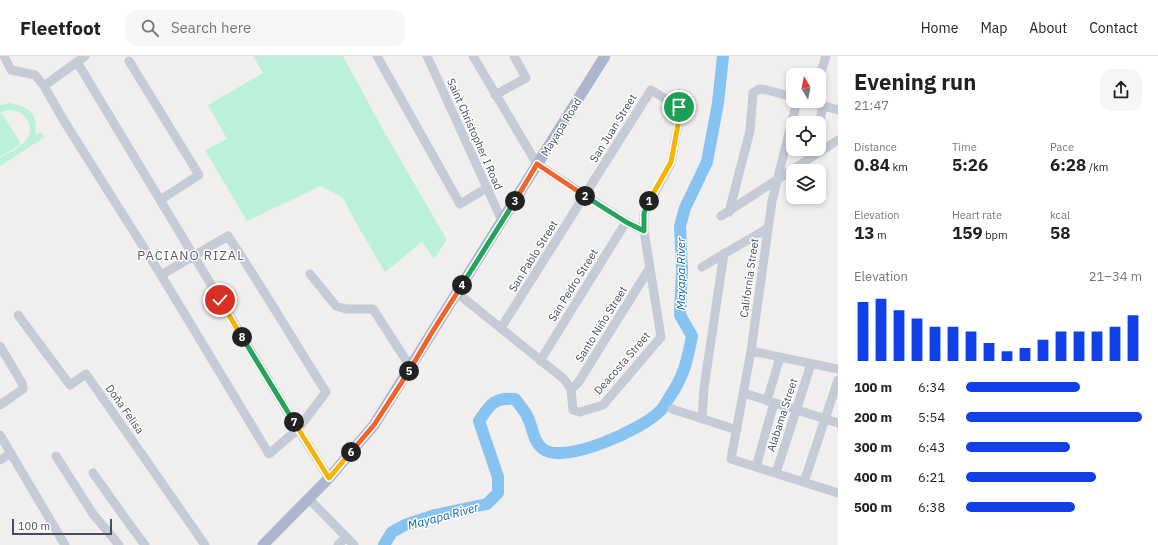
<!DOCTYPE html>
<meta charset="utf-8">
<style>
body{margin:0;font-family:"IBM Plex Sans",sans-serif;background:#f6f6f6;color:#222;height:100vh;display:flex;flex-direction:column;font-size:15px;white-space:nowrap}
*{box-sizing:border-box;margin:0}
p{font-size:13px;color:#767676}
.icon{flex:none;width:22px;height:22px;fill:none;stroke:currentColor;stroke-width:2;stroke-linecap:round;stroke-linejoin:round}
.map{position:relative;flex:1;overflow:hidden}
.side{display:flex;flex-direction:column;background:#fff;width:320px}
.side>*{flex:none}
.needle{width:26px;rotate:350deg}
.tools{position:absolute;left:786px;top:12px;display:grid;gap:8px}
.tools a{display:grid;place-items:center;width:40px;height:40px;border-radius:8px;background:#fff;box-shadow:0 2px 6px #0003;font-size:20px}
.scale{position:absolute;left:12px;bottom:10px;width:100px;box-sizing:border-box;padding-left:4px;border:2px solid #464d5d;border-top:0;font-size:11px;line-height:14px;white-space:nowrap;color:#464d5d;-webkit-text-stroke:3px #fff;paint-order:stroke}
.pin{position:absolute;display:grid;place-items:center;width:34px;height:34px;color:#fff;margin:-17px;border:2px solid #fff;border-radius:50%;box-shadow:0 1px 4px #0007}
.km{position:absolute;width:20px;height:20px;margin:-10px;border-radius:50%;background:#222;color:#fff;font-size:11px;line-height:20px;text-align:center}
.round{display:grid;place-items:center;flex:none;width:42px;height:42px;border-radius:12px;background:#f6f6f6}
.headline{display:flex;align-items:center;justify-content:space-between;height:68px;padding:0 16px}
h1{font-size:22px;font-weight:700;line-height:30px}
.metrics{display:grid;grid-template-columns:repeat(3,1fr);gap:6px;height:68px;padding:4px 16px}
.metrics div{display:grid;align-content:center}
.metrics b{font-size:17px;font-weight:700}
.metrics small{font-size:11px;font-weight:400}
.metrics p{font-size:11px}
.chart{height:112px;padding:8px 16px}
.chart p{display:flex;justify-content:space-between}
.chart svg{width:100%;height:72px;margin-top:4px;stroke:#1140e9;stroke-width:6}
ul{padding:0 16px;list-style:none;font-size:13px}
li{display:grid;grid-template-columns:64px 48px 1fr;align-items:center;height:30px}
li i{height:10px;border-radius:5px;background:#1140e9}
header{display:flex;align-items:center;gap:24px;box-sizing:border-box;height:56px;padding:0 20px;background:#fff;border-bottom:1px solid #e0e0e0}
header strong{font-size:19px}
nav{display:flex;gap:22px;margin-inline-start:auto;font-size:14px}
.search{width:280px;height:36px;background:#f6f6f6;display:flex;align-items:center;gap:10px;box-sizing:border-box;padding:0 14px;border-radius:12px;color:#767676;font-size:15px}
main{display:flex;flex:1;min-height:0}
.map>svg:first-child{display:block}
.green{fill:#bbf1db}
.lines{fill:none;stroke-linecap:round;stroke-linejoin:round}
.river{stroke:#86c3f0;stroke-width:12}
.minor{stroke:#c4cad6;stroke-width:9}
.major{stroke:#adb6cf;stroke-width:11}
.split-1-casing{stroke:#fff;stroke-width:8}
.split-2-casing{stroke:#fff;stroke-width:8}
.split-3-casing{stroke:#fff;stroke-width:8}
.split-4-casing{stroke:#fff;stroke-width:8}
.split-5-casing{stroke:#fff;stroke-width:8}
.split-6-casing{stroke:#fff;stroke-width:8}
.split-7-casing{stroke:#fff;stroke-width:8}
.split-8-casing{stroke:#fff;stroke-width:8}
.split-9-casing{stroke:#fff;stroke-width:8}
.split-1{stroke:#f5b400;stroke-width:5}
.split-2{stroke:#22a559;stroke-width:5}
.split-3{stroke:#f0652b;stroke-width:5}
.split-4{stroke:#22a559;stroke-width:5}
.split-5{stroke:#f0652b;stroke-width:5}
.split-6{stroke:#f0652b;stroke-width:5}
.split-7{stroke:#f5b400;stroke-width:5}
.split-8{stroke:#22a559;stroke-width:5}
.split-9{stroke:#f5b400;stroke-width:5}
.labels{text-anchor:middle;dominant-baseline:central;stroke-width:3;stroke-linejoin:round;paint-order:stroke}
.street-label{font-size:11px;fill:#464d5d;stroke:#fff}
.water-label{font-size:12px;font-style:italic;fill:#0667b0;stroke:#fff}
.quarter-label{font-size:13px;letter-spacing:1px;fill:#5b5d64;stroke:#fff}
</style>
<header>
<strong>Fleetfoot</strong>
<div class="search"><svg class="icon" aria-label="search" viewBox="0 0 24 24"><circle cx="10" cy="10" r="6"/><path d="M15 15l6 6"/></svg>Search here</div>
<nav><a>Home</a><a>Map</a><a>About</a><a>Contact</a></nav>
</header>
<main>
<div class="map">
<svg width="838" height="489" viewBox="0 0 838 489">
<rect width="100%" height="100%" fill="#f1efee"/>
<path class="green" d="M 253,0 L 343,0 L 382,72 L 447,184 L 434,203 L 422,186 L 385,216 L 360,174 L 343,142 L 321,130 L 247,165 L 205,94 L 227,83 L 208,49 L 263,17 Z
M 9,47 C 29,50 39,58 35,79 L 41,76 L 45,81 L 0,110 L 0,102 C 8,97 20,92 26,84 C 39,67 17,46 0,57 L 0,49 Z
M 2,57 L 21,88 L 0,101 L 0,58 Z"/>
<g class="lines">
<path class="river" d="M 384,489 L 392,476 L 405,469 L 435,459 L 487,448 L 498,437 L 498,421 L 479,365 C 490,349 494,341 515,343 C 519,348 523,353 526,358 C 533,369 532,385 543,393 C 565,409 643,373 660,355 C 664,352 666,346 669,342 C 684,320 687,306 692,280 L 680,259 L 682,213 L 680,170 L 685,152 L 707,106 L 718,47 L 723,0"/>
<path class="minor" d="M 4,0 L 11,14 L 35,19 L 44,30 L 64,65 L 161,219 L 269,398 L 298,373 L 326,336 C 293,284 262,231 228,180 L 161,219
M 377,0 L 460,148 L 487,132
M 427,0 L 502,165
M 129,5 L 199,119 L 160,144
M 77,6 L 298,373 L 329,422
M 819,23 L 826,0
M 44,30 L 85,0
M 495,39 L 526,22 L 514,0
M 797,45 L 772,145 L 751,295 L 731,403 L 838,437
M 806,45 L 838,54
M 819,69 L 823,50
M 729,156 L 750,75 L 753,37 L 759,33 L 767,34 L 793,41
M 721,160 L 838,84
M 702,211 L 768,172
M 310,218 L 336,250 L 346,253 L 373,253 L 411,312
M 457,237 L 564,323 L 571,333 L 573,354 L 580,356 L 603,349 L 661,281 L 644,175 L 626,166 L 537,108 L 473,0
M 18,259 L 70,329 L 86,318 L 205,489
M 501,272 L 651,34 L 679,51 L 680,58 L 671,107 L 644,157 L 644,175
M 0,290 L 22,327 L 23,333 L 0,349
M 751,295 L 838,313
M 540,305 L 626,166
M 571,333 L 578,327 L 649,213
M 744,337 L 838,367
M 767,345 L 780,301
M 672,353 L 737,374
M 702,363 L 704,332 L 724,197
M 0,379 L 65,489
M 56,400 L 93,458 L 119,489
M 0,404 L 10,398
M 756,411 L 774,347
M 93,417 L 130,469 L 145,489
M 776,417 L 811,308
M 804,426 L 838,324
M 309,443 L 354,489
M 338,489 L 346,481"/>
<path class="major" d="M 263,489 L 329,422 L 374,369 L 605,0"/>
</g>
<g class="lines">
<defs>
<path id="split-1" d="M 649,145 L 671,106 L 680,58 L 679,51"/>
<path id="split-2" d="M 585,140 L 626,166 L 644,175 L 644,157 L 649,145"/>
<path id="split-3" d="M 515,145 L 537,108 L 585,140"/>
<path id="split-4" d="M 462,229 L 515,145"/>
<path id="split-5" d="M 409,315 L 431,278 L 462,229"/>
<path id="split-6" d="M 351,396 L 374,369 L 409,315"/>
<path id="split-7" d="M 294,366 L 329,422 L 351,396"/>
<path id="split-8" d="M 242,281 L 294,366"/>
<path id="split-9" d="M 220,244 L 242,281"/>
</defs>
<use href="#split-1" class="split-1-casing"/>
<use href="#split-2" class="split-2-casing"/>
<use href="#split-3" class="split-3-casing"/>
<use href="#split-4" class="split-4-casing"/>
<use href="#split-5" class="split-5-casing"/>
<use href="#split-6" class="split-6-casing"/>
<use href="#split-7" class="split-7-casing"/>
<use href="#split-8" class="split-8-casing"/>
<use href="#split-9" class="split-9-casing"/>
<use href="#split-1" class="split-1"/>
<use href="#split-2" class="split-2"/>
<use href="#split-3" class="split-3"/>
<use href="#split-4" class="split-4"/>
<use href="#split-5" class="split-5"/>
<use href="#split-6" class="split-6"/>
<use href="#split-7" class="split-7"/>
<use href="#split-8" class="split-8"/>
<use href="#split-9" class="split-9"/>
</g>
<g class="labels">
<g class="street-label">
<text transform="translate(561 71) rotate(-58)">Mayapa Road</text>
<text transform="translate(613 72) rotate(-58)">San Juan Street</text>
<text transform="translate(475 78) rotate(66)">Saint Christopher I Road</text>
<text transform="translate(533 200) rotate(-58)">San Pablo Street</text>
<text transform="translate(749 222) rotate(-82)">California Street</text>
<text transform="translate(573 229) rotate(-58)">San Pedro Street</text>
<text transform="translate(601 268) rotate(-58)">Santo Niño Street</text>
<text transform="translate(622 307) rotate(-49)">Deacosta Street</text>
<text transform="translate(125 353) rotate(55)">Doña Felisa</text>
<text transform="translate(782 359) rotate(-72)">Alabama Street</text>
</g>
<g class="water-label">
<text transform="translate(680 218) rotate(-90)">Mayapa River</text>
<text transform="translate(443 460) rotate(-15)">Mayapa River</text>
</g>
<g class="quarter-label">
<text x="191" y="199">PACIANO RIZAL</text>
</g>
</g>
</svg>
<div class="tools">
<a><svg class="needle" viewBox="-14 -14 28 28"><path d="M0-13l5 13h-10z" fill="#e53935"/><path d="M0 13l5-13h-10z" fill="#767676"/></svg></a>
<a><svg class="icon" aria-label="locate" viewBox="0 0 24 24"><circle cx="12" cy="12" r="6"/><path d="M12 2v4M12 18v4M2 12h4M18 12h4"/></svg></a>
<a><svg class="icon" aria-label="layers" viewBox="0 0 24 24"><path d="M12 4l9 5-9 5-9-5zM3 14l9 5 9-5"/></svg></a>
</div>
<div class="scale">100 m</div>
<div class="pin" style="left:679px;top:51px;background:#1e9e55"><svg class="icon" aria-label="arrive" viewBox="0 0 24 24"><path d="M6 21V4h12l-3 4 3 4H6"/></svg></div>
<div class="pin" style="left:220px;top:244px;background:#d93025"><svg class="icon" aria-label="check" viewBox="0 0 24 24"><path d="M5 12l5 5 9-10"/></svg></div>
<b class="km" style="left:649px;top:145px">1</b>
<b class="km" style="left:585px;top:140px">2</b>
<b class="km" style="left:515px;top:145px">3</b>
<b class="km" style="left:462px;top:229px">4</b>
<b class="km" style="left:409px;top:315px">5</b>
<b class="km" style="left:351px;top:396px">6</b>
<b class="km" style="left:294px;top:366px">7</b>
<b class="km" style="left:242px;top:281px">8</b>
</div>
<section class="side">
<div class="headline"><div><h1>Evening run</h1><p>21:47</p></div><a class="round"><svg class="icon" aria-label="share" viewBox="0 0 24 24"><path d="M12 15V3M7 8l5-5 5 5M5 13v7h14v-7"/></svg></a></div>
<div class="metrics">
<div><p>Distance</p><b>0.84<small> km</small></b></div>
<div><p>Time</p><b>5:26</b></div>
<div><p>Pace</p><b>6:28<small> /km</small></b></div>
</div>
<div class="metrics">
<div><p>Elevation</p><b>13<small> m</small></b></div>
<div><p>Heart rate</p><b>159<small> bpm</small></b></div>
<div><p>kcal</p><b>58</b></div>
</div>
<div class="chart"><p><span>Elevation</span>21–34 m</p>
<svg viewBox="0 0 160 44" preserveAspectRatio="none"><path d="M5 44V8M15 44V6M25 44V13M35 44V18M45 44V23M55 44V23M65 44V26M75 44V33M85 44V38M95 44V36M105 44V31M115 44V26M125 44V26M135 44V26M145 44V23M155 44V16"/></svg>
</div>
<ul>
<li><b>100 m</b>6:34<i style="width:65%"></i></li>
<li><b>200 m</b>5:54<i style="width:100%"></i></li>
<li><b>300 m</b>6:43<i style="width:59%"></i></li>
<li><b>400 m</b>6:21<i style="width:74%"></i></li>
<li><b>500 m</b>6:38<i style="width:62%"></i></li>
</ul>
</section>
</main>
